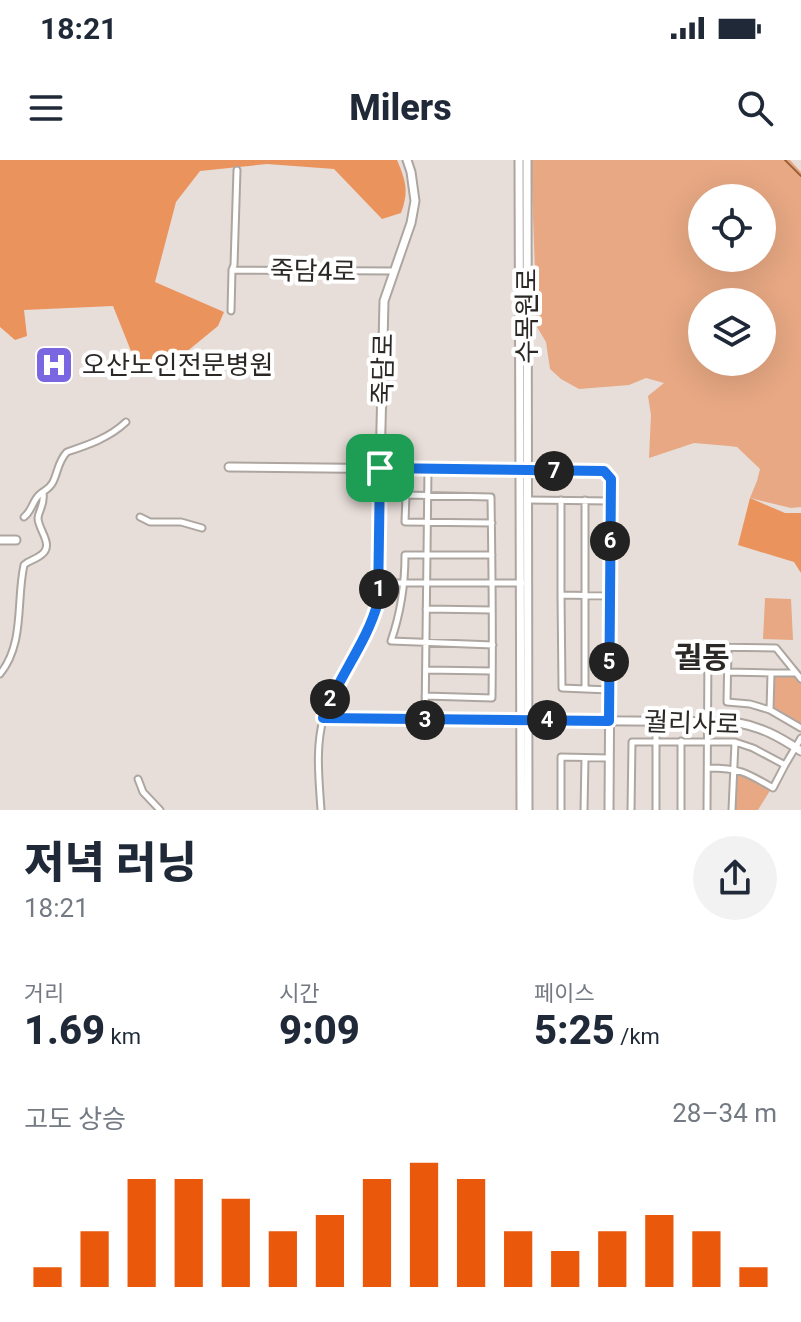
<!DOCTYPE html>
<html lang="ko">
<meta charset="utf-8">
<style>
body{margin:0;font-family:Roboto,"Noto Sans KR",sans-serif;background:#f2f2f3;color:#1f2937;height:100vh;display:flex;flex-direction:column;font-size:30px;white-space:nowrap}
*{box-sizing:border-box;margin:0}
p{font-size:26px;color:#747a83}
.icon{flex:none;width:44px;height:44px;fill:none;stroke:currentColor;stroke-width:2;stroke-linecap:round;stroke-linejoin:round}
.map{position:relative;height:650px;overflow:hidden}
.drawer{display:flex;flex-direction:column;background:#fff;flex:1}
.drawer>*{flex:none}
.buttons{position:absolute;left:688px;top:24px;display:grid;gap:16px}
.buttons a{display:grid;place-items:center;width:88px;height:88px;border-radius:50%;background:#fff;box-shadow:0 8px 32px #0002;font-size:40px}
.pin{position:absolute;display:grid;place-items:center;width:68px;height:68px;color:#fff;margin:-34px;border-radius:16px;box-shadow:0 4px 12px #0006}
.km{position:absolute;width:40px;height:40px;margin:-20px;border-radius:50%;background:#222;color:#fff;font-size:22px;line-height:40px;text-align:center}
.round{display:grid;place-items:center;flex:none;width:84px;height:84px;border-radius:42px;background:#f2f2f3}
.summary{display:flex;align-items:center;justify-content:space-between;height:136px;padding:0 24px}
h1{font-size:44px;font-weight:800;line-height:60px}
.metrics{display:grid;grid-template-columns:repeat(3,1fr);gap:12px;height:136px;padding:8px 24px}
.metrics div{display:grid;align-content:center}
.metrics b{font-size:40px;font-weight:800}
.metrics small{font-size:22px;font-weight:400}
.metrics p{font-size:22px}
.chart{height:224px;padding:16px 24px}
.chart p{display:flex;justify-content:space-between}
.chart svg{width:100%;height:144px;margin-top:8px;stroke:#ea580c;stroke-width:6}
.status{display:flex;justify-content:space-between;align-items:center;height:56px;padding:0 40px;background:#fff;direction:ltr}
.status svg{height:22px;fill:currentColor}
header{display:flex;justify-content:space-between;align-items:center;height:104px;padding:0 24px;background:#fff;font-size:36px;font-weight:800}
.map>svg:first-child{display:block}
.green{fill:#e7a883;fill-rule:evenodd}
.forest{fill:#eb935d}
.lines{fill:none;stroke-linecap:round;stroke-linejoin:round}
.stream{stroke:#9d613a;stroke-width:2}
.street-casing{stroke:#ada5a0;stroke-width:9}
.secondary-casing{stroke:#ada5a0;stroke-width:11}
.street{stroke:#fff;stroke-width:5}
.secondary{stroke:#fff;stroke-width:7}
.route-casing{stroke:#fff;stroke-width:16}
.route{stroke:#1a73e8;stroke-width:10}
.labels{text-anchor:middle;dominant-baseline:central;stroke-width:8;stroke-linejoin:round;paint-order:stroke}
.street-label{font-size:26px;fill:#2b2826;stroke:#fff}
.poi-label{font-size:26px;fill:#2b2826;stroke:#fff;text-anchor:start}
.quarter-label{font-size:30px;font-weight:bold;fill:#2b2826;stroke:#fff}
</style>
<div class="status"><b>18:21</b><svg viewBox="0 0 49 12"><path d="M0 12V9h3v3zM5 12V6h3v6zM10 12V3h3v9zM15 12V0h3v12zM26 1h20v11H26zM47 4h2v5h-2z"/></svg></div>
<header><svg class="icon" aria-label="menu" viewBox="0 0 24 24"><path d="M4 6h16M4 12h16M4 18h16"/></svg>Milers<svg class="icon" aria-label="search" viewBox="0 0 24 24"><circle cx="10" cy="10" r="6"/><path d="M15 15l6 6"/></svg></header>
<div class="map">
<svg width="801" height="650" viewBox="0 0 801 650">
<rect width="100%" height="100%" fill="#e7ded9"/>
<path class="green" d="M 531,0 L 790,0 L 801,12 L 801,347 L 791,348 L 750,338 L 757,321 L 760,309 L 737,287 L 729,286 L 694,283 L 649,298 L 651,255 L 648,236 L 664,223 L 646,218 L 629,225 L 579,229 L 561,219 L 550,209 L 546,182 L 537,167 ZM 702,38 L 762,38 L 762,98 L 702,98 ZM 702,142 L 762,142 L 762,202 L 702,202 Z
M 765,438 L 791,439 L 793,480 L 763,479 Z
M 773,515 L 795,515 L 801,522 L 801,563 L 772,547 Z
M 735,610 L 771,629 L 758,650 L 734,650 Z"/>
<path class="forest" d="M 0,0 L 397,0 C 406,21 409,32 401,53 L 382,59 L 334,9 L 267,4 L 200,11 L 176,42 L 155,122 L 224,152 L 218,166 L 174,202 L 135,201 L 113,146 L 24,150 L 27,176 L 15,180 L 0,167 Z
M 750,338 L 785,353 L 801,353 L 801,413 L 794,402 L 738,385 Z"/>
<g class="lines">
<path class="stream" d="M 785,0 L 801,16"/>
<defs>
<path id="street" d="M 232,110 L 394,111
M 231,151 L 232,110 L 234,105 L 237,10
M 528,340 L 611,341
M 561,340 L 561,435
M 585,340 L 585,528
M 24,357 C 32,351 32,342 39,335 C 44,330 49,330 53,322 C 58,312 58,301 67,292 C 88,285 109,278 126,262
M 140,357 L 150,362 L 181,362 L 202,368
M 492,395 L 405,395 C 405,426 401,452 391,481 L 493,485
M 379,423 L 522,423
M 426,449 L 492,450
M 728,487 L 727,542 L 750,544 L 770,550 L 771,513 L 796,513
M 426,510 L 492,511
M 727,512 L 771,513
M 0,514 C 25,483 16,441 24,405 C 29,400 35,400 41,395 C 55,385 38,370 38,358 C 39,349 45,345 43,333
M 609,530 L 562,528 L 561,435 L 610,436
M 425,536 L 492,538 C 493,471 492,404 491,337 L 406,335 L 405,362 L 492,363
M 770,550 L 801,568
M 323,558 L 522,560
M 425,560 L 428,309
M 656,561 L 656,650
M 681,581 L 681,650
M 708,608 C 739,608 746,612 773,628 L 785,605
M 138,619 L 143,632 L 160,650
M 321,650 C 319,619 315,586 324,556 C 336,515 367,483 378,442 L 380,309
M 561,650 L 561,597 L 609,598
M 584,650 L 585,598
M 631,650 L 632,582 L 735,582
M 707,650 L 708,487 L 776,488 L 801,519
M 732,650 L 735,582 L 753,588 L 785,605 L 801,578"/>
<path id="secondary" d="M 519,0 L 521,650
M 527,0 L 528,650
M 229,307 L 604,311 L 611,319 L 609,650
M 380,308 L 384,141 L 411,63 L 415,41 L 411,12 L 407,0
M 0,380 L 16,380
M 528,560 L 734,562 C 762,567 778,576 801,591"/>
</defs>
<use href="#street" class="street-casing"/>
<use href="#secondary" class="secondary-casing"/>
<use href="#street" class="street"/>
<use href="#secondary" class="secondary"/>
</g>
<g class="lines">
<defs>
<path id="route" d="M 380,308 L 604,311 L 611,319 L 609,561 L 323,558 C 338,517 367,483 378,442 Z"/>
</defs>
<use href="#route" class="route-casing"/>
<use href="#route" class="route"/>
</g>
<defs>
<symbol id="hospital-square" viewBox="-11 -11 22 22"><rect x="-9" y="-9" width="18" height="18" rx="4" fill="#7b66e2" stroke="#fff"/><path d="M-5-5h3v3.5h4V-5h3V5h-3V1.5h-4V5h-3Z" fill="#fff"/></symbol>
</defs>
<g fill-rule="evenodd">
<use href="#hospital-square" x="32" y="183" width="44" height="44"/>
</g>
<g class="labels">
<g class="street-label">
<text transform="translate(313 111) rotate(1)">죽담4로</text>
<text transform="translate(527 156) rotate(-90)">수목원로</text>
<text transform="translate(383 209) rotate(-89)">죽담로</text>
<text transform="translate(692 563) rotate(2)">궐리사로</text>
</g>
<g class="poi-label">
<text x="82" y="205">오산노인전문병원</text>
</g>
<g class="quarter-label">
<text x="702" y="497">궐동</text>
</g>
</g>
</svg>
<div class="buttons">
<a><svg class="icon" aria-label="locate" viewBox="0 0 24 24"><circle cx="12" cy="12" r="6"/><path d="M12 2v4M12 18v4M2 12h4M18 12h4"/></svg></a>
<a><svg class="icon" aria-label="layers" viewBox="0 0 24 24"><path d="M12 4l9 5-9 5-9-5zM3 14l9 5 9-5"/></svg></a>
</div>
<div class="pin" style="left:380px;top:308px;background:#1e9e55"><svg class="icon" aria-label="arrive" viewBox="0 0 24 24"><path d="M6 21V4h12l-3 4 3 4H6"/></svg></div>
<b class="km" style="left:379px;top:429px">1</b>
<b class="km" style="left:330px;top:539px">2</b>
<b class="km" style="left:425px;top:560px">3</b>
<b class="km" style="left:547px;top:560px">4</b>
<b class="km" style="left:609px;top:502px">5</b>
<b class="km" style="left:610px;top:381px">6</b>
<b class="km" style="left:554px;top:311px">7</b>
</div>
<section class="drawer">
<div class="summary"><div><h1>저녁 러닝</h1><p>18:21</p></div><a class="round"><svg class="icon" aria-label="share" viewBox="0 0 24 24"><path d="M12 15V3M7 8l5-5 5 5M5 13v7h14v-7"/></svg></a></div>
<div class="metrics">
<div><p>거리</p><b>1.69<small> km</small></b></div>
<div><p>시간</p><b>9:09</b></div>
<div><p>페이스</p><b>5:25<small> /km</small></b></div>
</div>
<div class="chart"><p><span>고도 상승</span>28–34 m</p>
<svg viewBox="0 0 160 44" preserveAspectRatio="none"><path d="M5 44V38M15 44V27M25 44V11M35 44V11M45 44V17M55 44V27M65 44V22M75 44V11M85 44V6M95 44V11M105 44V27M115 44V33M125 44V27M135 44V22M145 44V27M155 44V38"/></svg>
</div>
</section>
